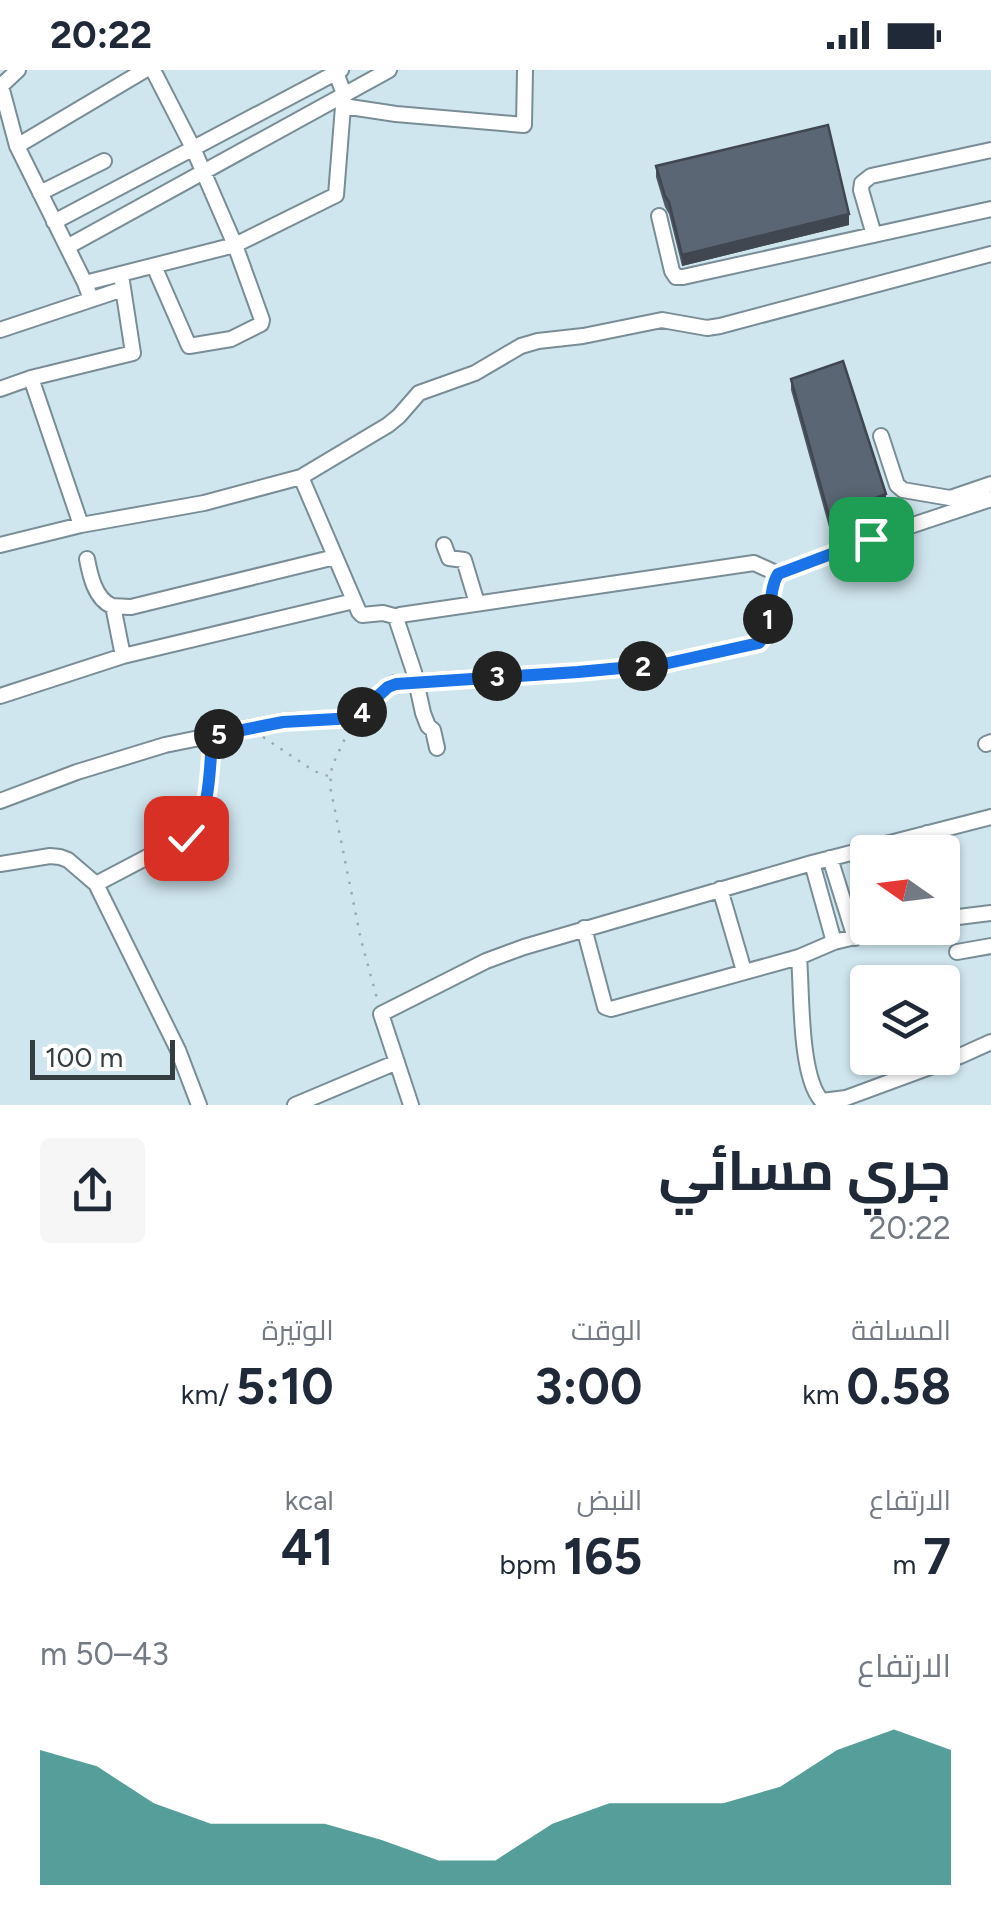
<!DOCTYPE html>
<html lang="ar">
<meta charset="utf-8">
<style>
body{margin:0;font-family:Figtree,Cairo,sans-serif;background:#f6f6f7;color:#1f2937;direction:rtl;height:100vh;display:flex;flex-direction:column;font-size:38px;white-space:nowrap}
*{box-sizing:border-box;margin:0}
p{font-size:32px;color:#747a83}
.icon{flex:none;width:55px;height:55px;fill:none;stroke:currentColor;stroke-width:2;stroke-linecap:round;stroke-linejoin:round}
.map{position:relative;height:1035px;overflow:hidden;direction:ltr}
.sheet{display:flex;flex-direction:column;background:#fff;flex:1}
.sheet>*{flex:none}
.needle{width:65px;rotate:284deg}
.controls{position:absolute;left:850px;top:765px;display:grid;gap:20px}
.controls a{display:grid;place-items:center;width:110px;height:110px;border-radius:10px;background:#fff;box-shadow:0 2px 8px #0004;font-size:50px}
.scale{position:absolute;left:30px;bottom:25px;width:145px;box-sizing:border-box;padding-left:10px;border:5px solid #343d40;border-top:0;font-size:28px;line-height:35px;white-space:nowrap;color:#343d40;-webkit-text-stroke:8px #fff;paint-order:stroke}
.pin{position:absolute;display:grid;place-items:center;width:85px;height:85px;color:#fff;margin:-42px;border-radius:20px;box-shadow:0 5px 15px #0006}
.km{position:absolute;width:50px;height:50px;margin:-25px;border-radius:50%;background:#222;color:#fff;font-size:28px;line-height:50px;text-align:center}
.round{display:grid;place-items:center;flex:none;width:105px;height:105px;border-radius:10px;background:#f6f6f7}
.headline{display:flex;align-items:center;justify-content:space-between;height:170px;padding:0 40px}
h1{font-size:55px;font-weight:700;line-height:75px}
.figures{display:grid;grid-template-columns:repeat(3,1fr);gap:15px;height:170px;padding:10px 40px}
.figures div{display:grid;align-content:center}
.figures b{font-size:50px;font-weight:700}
.figures small{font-size:28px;font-weight:400}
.figures p{font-size:28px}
.chart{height:280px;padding:20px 40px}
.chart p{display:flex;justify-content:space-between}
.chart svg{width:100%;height:180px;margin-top:10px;fill:#0f766e;opacity:.7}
.status{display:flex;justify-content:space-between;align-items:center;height:70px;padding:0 50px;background:#fff;direction:ltr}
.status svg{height:28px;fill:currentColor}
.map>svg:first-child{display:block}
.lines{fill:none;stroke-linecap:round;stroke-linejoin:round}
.minor-casing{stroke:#798d96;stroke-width:18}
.path{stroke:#99abb2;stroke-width:2.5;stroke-dasharray:2.5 8;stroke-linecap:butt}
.minor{stroke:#fff;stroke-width:14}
.wall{fill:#4e5864}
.shaded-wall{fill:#404751}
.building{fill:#5b6674;stroke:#404751;stroke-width:2.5}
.route-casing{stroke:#fff;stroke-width:20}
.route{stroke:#1a73e8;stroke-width:12}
</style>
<div class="status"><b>20:22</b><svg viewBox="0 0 49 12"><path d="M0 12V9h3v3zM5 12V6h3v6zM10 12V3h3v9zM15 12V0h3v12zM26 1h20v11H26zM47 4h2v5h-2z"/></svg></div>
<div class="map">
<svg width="991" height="1035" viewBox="0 0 991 1035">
<rect width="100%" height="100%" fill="#d0e6ef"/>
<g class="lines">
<defs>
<path id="minor" d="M 18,0 L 1,16 L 17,76 L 85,213 L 91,229
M 153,0 L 193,78 L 235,175 L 262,250 L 261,254 L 231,269 L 189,276 L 154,196
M 343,36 L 396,44 L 524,55 L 525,0
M 17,76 L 145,0
M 40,123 L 104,91
M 659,146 L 672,201 L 676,207 L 683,207 L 991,139
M 54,152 L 341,0
M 874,165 L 861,120 L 862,113 L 871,106 L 991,80
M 67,177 L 389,0
M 85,213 L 235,175 L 336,125 L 344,24 L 335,0
M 0,260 L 123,219
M 31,308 L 81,455
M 0,319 L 31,308 L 133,283 L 121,205
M 881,366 L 897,415 L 903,420 L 950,428 L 991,414
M 301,407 L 359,542 L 362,545 L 383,543 L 398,547
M 0,475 L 81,455 L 204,433 L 301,407 L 388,355 L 399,346 L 419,323 L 475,303 L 521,276 L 538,271 L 583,266 L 662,250 L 707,258 L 720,256 L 991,184
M 444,475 L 449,488 L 464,490 L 477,533
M 87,489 C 90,505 95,529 112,536 C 114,536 129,537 131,537 L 335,487
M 113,536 L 123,586
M 0,626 L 123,586 L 354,531
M 986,674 L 991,672
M 437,678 L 433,660 L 428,656 L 423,643 L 414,602 L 397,551 L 400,545 L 754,493 L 778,504
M 0,731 L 77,702 L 165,675 L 283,651 L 354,648 L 388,617 L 395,613 L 578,602 L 664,594 L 759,573 C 775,556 766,525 778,504 L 871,469 L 991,429
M 927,763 L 932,782
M 830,788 L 855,868
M 812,793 L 834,872
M 0,794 L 50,786 L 60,787 L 68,790 L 96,814 L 178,980 L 199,1035
M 96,814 L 193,763 C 211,737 210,696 212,665
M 720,819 L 744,901
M 942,829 L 947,848
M 942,849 L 991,843
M 584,858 L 605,937 L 611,939 L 799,887 L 834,872 L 893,858
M 957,882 L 991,876
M 799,887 C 802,921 799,1007 822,1031 L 846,1028 L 960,986 L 991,972
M 295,1035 L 397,992
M 411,1035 L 381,944 L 486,891 L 524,877 L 812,793 L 991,747"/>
</defs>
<use href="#minor" class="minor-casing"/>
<path class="path" d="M 349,660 L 332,696 L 330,716 L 361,870 L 378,932
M 263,667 L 314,701 L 328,706"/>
<use href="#minor" class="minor"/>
</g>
<path class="wall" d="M 656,96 L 849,155 L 682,196 L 669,144 L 665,137 L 656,107 Z
M 791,309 L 886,435 L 829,457 L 791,320 Z"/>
<path class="shaded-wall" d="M 849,144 L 849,155 L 682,196 L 682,185 Z
M 886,424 L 886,435 L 829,457 L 829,446 Z"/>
<path class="building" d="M 828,55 L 849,144 L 682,185 L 669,132 L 665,126 L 656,96 Z
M 843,291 L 886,424 L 829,446 L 791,309 Z"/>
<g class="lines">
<defs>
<path id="route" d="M 186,768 C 211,751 210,694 212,666 L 283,652 L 354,648 L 388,617 L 396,614 L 578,602 L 664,594 L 759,573 C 775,556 766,524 778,504 L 871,469"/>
</defs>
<use href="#route" class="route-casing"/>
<use href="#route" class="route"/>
</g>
</svg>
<div class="controls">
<a><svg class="needle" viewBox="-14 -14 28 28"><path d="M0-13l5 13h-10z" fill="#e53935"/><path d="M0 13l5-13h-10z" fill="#747a83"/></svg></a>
<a><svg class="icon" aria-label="layers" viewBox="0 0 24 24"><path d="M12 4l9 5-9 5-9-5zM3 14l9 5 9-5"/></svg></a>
</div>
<div class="scale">100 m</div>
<div class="pin" style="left:871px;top:469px;background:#1e9e55"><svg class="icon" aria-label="arrive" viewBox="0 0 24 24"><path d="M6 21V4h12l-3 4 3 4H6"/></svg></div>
<div class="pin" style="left:186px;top:768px;background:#d93025"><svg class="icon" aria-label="check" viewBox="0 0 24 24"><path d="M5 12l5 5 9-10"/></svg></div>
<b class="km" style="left:768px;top:549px">1</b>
<b class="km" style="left:643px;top:596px">2</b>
<b class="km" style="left:497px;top:606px">3</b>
<b class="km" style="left:362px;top:642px">4</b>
<b class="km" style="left:219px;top:664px">5</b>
</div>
<section class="sheet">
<div class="headline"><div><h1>جري مسائي</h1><p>20:22</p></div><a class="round"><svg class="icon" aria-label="share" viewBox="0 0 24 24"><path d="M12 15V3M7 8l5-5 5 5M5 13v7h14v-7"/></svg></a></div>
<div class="figures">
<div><p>المسافة</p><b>0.58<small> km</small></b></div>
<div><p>الوقت</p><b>3:00</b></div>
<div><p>الوتيرة</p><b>5:10<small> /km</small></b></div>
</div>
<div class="figures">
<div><p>الارتفاع</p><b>7<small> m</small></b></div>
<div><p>النبض</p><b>165<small> bpm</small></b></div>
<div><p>kcal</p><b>41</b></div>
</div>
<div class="chart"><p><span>الارتفاع</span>43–50 m</p>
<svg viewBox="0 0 160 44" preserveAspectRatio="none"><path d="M0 44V11L10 15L20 24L30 29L40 29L50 29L60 33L70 38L80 38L90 29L100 24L110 24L120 24L130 20L140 11L150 6L160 11V44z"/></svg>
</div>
</section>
